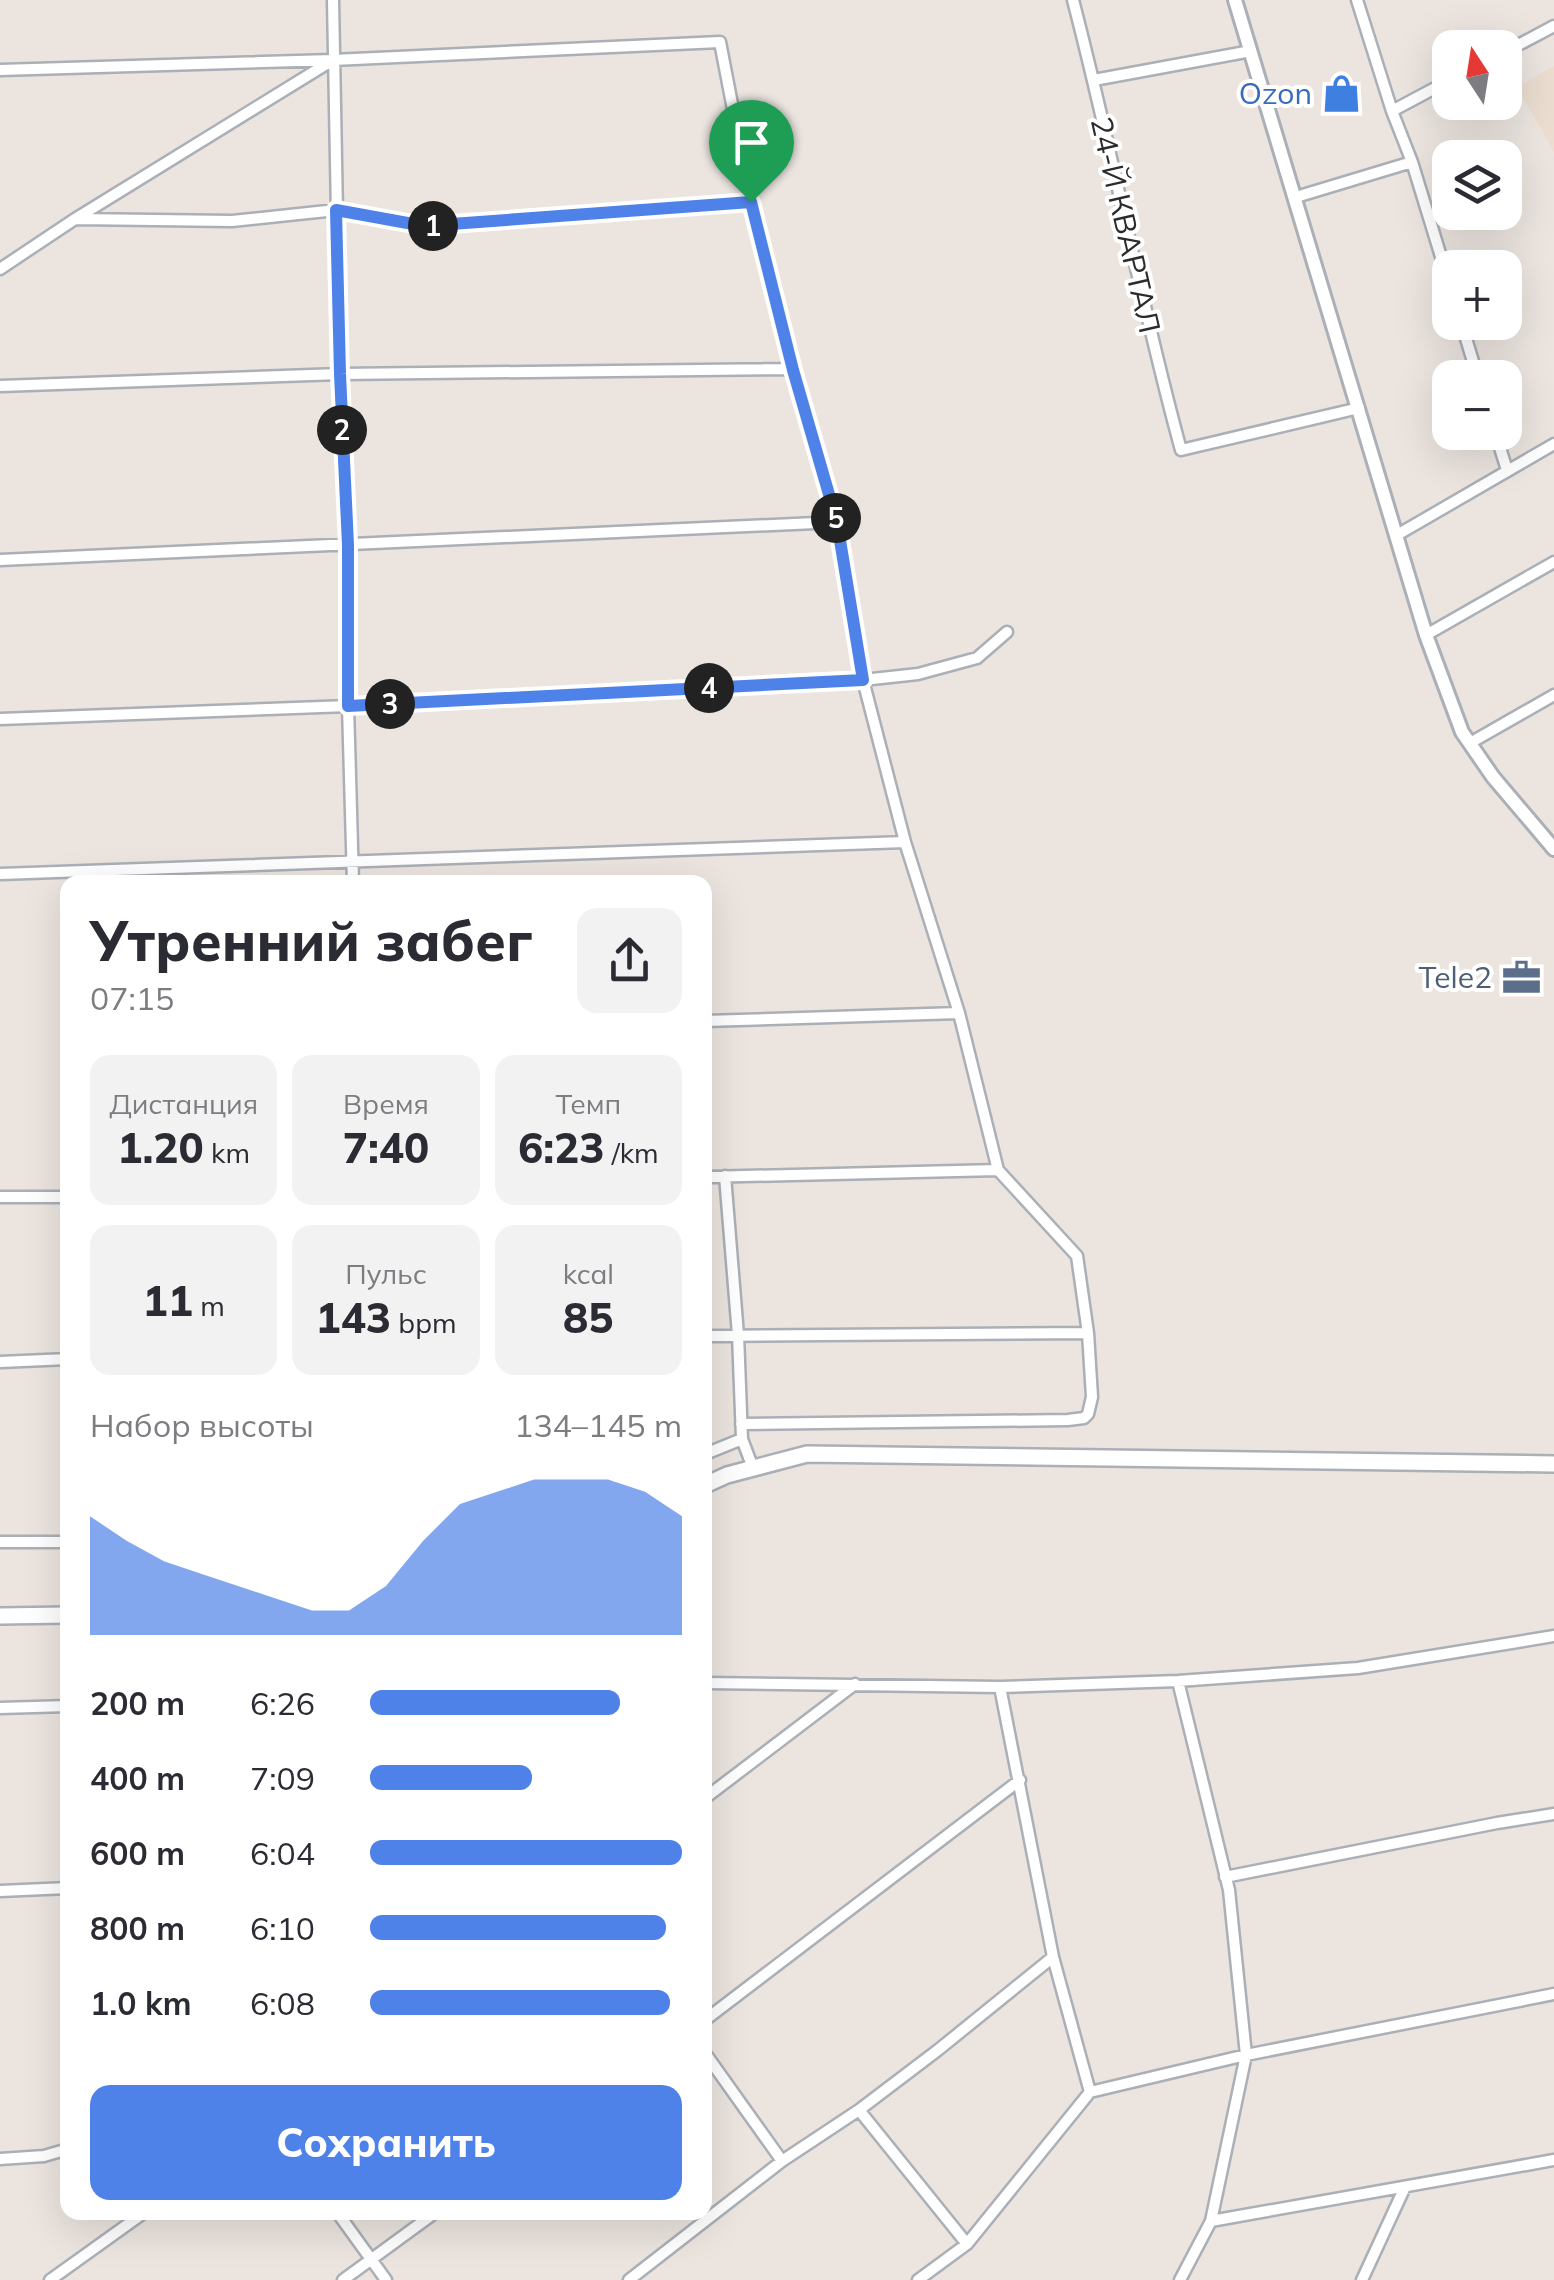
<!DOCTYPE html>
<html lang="ru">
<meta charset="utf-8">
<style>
body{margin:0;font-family:Mulish,sans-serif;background:#f2f2f3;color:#2b2b33;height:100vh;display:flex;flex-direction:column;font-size:38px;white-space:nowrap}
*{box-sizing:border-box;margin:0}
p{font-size:32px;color:#7c7c81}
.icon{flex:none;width:55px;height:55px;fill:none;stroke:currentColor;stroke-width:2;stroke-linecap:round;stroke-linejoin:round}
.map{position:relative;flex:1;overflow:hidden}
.side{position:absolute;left:60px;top:875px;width:652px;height:1345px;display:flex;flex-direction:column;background:#fff;border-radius:20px;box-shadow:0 10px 40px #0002}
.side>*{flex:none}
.needle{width:65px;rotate:348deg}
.tools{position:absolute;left:1432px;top:30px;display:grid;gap:20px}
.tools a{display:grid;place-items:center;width:90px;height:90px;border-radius:20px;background:#fff;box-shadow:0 10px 40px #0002;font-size:50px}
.pin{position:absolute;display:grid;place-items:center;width:85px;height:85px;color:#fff;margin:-102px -42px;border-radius:50% 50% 50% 0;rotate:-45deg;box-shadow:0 0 10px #0007}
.pin .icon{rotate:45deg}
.km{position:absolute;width:50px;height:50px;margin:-25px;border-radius:50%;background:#222;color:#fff;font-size:28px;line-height:50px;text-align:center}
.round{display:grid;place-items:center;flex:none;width:105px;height:105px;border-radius:20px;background:#f2f2f3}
.overview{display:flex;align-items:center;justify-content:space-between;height:170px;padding:0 30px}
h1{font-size:55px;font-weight:800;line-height:75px}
.metrics{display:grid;grid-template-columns:repeat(3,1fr);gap:15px;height:170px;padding:10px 30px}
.metrics div{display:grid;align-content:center;border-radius:20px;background:#f2f2f3;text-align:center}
.metrics b{font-size:42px;font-weight:800}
.metrics small{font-size:28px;font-weight:400}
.metrics p{font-size:28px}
.chart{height:280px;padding:20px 30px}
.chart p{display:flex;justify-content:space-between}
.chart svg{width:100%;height:180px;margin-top:10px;fill:#4f82e8;opacity:.7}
.cta{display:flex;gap:20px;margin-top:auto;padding:20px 30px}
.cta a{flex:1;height:115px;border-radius:20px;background:#4f82e8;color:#fff;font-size:40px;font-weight:800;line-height:115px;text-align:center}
ul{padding:0 30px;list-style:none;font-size:32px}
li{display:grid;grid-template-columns:160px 120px 1fr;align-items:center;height:75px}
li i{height:25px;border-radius:12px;background:#4f82e8}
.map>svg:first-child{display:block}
.education{fill:#ebded0}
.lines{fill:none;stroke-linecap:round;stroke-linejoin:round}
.minor-casing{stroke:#abafb6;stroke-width:15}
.tertiary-casing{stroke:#abafb6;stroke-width:18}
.secondary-casing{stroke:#abafb6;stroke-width:20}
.minor{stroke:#fff;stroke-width:10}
.tertiary{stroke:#fff;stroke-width:12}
.secondary{stroke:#fff;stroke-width:15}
.route-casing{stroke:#fff;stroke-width:20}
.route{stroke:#4f82e8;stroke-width:12}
.labels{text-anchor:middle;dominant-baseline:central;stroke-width:8;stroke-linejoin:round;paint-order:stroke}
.shop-label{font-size:30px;fill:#366cbe;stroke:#fff;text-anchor:end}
.street-label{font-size:30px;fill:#2b2b2b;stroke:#fff}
.service-label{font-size:30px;fill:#4e5e75;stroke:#fff;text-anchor:end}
</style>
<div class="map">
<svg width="1554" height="2280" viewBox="0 0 1554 2280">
<rect width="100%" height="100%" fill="#ebe4df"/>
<path class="education" d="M 1554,66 L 1554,152 L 1517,87 Z"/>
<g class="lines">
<defs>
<path id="minor" d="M 333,0 L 340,374 L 348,545 L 348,706 L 353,882
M 1073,0 C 1112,149 1140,301 1181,450 L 1359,408
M 1357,0 L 1392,111
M 1505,52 L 1554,26
M 0,70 L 332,60
M 1094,80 L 1251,51
M 1412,162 L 1450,286
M 1296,197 L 1412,162 L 1392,111 L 1450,80
M 76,219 L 232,221 L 336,210 L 424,226 L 751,202
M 0,269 L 75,219 L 333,60 L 720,42 L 751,202 L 793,369 L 837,522 L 863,680 L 905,842 L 959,1013 L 998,1170 L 1077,1256 L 1088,1333 L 1092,1397 L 1088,1414 L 1084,1418 L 1068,1420 L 741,1424
M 1461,322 L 1478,378
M 0,386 L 340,374 L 793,369
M 1495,432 L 1507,470
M 1397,535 L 1554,444
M 0,560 L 837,522
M 1426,635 L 1554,562
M 0,719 L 348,706 L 863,680 L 918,674 L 977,658 L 1007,632
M 1470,743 L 1554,695
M 0,874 L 905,842
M 705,1021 L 959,1013
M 705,1177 L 998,1170
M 0,1197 L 68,1197
M 705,1336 L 1088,1333
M 0,1362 L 68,1359
M 742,1439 L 753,1468
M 705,1454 L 742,1439 L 738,1335 L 725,1176
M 0,1542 L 68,1542
M 1178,1681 L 1229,1890 L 1246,2055 L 1211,2221 L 1180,2280
M 705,1683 L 1000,1687 L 1053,1957 L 1090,2092 L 967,2244 L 918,2280
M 1000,1687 L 1178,1681 L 1358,1668 L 1554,1636
M 0,1708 L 68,1706
M 705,1798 L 855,1684
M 1225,1877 L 1497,1823 L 1554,1814
M 0,1891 L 68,1888
M 705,2020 L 1020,1780
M 705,2053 L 782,2161 L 859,2110 L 967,2244
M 1090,2092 L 1246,2055 L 1554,1994
M 859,2110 L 938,2050 L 1053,1957
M 0,2159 L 44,2156 L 68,2149
M 337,2212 L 386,2280
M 1211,2221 L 1554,2160
M 50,2280 L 145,2212
M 343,2280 L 436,2212
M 629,2280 L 782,2161
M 1362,2280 L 1405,2187"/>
<path id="tertiary" d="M 1235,0 L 1426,635 L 1462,732 L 1493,777 L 1554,849"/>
<path id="secondary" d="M 705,1485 L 727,1475 L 807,1454 L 1554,1464
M 0,1616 L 68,1615"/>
</defs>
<use href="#minor" class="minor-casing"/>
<use href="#tertiary" class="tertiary-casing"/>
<use href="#secondary" class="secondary-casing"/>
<use href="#minor" class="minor"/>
<use href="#tertiary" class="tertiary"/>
<use href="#secondary" class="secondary"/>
</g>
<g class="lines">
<defs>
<path id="route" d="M 751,202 L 793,370 L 837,522 L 863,680 L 348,706 L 348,545 L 340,374 L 336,210 L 424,226 Z"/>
</defs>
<use href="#route" class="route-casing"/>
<use href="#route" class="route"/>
</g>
<defs>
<symbol id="shop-bare" viewBox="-9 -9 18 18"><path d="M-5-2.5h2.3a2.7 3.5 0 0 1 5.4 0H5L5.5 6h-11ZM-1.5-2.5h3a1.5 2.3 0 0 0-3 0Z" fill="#3f7fe0" stroke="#fff" stroke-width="2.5" paint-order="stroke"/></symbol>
<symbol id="office-bare" viewBox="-9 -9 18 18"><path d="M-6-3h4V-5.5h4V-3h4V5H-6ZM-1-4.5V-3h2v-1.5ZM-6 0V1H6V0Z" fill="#5c6f8a" stroke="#fff" stroke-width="2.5" paint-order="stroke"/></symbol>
</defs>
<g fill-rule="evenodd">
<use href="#shop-bare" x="1314" y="66" width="55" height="55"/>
<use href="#office-bare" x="1494" y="950" width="55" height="55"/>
</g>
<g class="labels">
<g class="shop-label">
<text x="1312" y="93">Ozon</text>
</g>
<g class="street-label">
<text transform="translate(1126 225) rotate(77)">24-Й КВАРТАЛ</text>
</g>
<g class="service-label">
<text x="1492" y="977">Tele2</text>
</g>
</g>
</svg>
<div class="tools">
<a><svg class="needle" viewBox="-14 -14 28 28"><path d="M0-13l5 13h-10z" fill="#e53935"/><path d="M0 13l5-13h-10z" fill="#7c7c81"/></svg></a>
<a><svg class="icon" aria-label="layers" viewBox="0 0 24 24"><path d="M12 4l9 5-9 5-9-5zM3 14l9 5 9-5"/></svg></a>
<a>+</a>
<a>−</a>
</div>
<div class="pin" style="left:751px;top:202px;background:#1e9e55"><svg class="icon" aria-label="arrive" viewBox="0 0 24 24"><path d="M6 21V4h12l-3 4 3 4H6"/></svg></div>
<b class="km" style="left:433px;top:226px">1</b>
<b class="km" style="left:342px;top:430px">2</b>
<b class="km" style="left:390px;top:704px">3</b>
<b class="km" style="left:709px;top:688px">4</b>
<b class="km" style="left:836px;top:518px">5</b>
<section class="side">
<div class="overview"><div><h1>Утренний забег</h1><p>07:15</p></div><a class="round"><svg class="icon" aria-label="share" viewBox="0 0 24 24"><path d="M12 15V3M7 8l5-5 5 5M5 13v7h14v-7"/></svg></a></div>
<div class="metrics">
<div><p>Дистанция</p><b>1.20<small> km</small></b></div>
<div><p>Время</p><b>7:40</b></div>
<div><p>Темп</p><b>6:23<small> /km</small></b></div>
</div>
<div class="metrics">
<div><b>11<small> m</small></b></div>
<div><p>Пульс</p><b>143<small> bpm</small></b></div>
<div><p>kcal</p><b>85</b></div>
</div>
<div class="chart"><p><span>Набор высоты</span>134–145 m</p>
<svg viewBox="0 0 160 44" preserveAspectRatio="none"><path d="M0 44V15L10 21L20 26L30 29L40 32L50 35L60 38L70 38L80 32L90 21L100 12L110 9L120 6L130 6L140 6L150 9L160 15V44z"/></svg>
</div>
<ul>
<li><b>200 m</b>6:26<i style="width:80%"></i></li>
<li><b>400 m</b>7:09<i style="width:52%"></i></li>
<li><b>600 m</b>6:04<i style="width:100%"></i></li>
<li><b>800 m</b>6:10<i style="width:95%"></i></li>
<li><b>1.0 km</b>6:08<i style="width:96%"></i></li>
</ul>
<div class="cta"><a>Сохранить</a></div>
</section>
</div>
